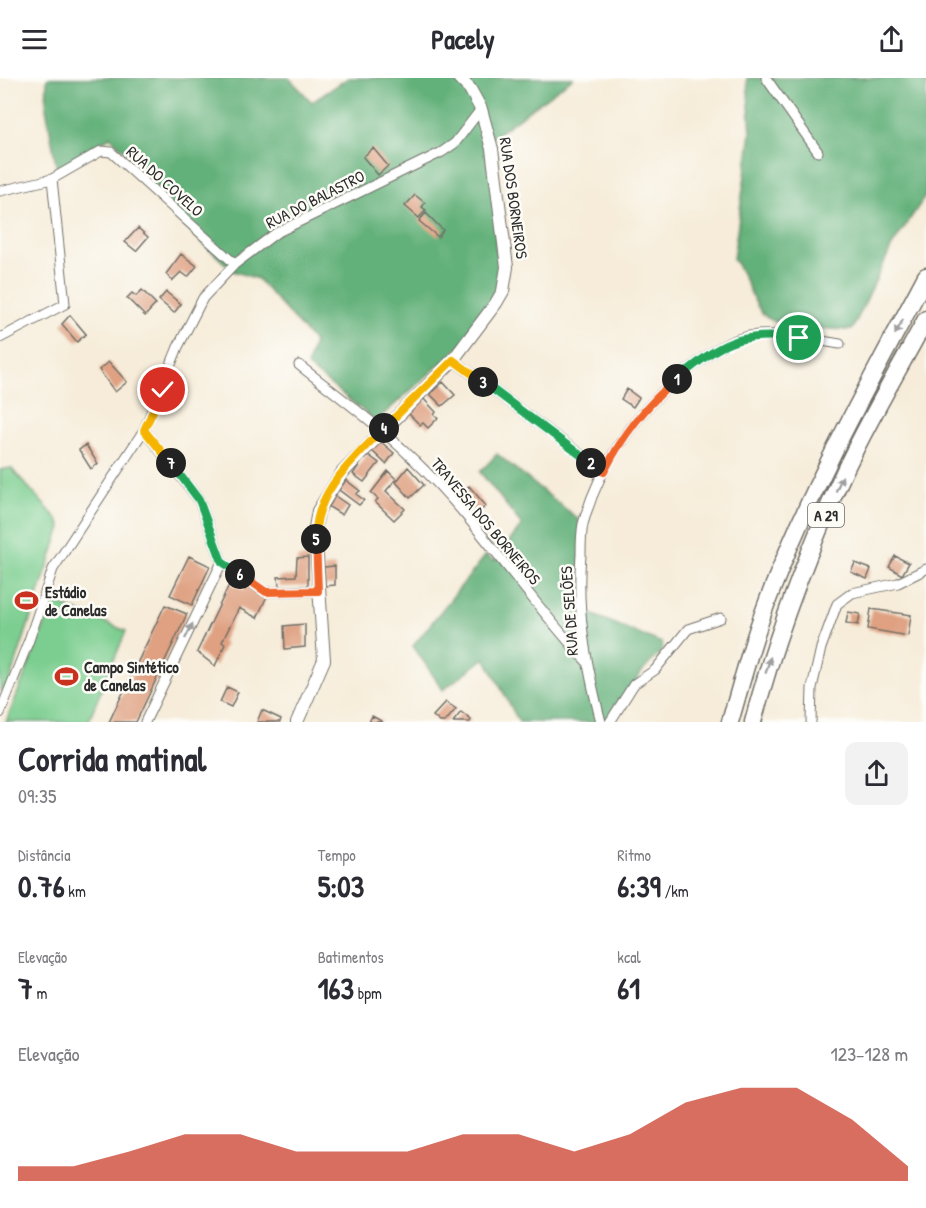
<!DOCTYPE html>
<html lang="pt">
<meta charset="utf-8">
<style>
body{margin:0;font-family:"Patrick Hand",sans-serif;background:#f2f2f3;color:#2b2b33;height:100vh;display:flex;flex-direction:column;font-size:22px;white-space:nowrap}
*{box-sizing:border-box;margin:0}
p{font-size:20px;color:#7c7c81}
.icon{flex:none;width:33px;height:33px;fill:none;stroke:currentColor;stroke-width:2;stroke-linecap:round;stroke-linejoin:round}
.map{position:relative;height:644px;overflow:hidden}
.panel{display:flex;flex-direction:column;background:#fff;flex:1}
.panel>*{flex:none}
.pin{position:absolute;display:grid;place-items:center;width:51px;height:51px;color:#fff;margin:-26px;border:3px solid #fff;border-radius:50%;box-shadow:0 2px 6px #0007}
.km{position:absolute;width:30px;height:30px;margin:-15px;border-radius:50%;background:#222;color:#fff;font-size:16px;line-height:30px;text-align:center}
.round{display:grid;place-items:center;flex:none;width:63px;height:63px;border-radius:12px;background:#f2f2f3}
.headline{display:flex;align-items:center;justify-content:space-between;height:102px;padding:0 18px}
h1{font-size:33px;font-weight:700;line-height:45px}
.metrics{display:grid;grid-template-columns:repeat(3,1fr);gap:9px;height:102px;padding:6px 18px}
.metrics div{display:grid;align-content:center}
.metrics b{font-size:30px;font-weight:700}
.metrics small{font-size:16px;font-weight:400}
.metrics p{font-size:16px}
.chart{height:168px;padding:12px 18px}
.chart p{display:flex;justify-content:space-between}
.chart svg{width:100%;height:108px;margin-top:6px;fill:#c8321e;opacity:.7}
header{display:flex;justify-content:space-between;align-items:center;height:78px;padding:0 18px;background:#fff;font-size:27px;font-weight:700}
.map>svg:first-child{display:block}
.green{fill:#7bce90;stroke:#537c5e;stroke-width:1.5}
.forest{fill:#64b17a;stroke:#486e52;stroke-width:1.5}
.building{fill:#dfa182}
.lines{fill:none;stroke-linecap:round;stroke-linejoin:round}
.street-casing{stroke:#726f68;stroke-width:11}
.secondary-casing{stroke:#726f68;stroke-width:14}
.highway-casing{stroke:#726f68;stroke-width:19}
.street{stroke:#fff;stroke-width:9}
.secondary{stroke:#fff;stroke-width:12}
.highway{stroke:#fff;stroke-width:16}
.oneway{fill:#a0a0a0}
.split-1-casing{stroke:#fff;stroke-width:12}
.split-2-casing{stroke:#fff;stroke-width:12}
.split-3-casing{stroke:#fff;stroke-width:12}
.split-4-casing{stroke:#fff;stroke-width:12}
.split-5-casing{stroke:#fff;stroke-width:12}
.split-6-casing{stroke:#fff;stroke-width:12}
.split-7-casing{stroke:#fff;stroke-width:12}
.split-8-casing{stroke:#fff;stroke-width:12}
.split-1{stroke:#22a559;stroke-width:8}
.split-2{stroke:#f0652b;stroke-width:8}
.split-3{stroke:#22a559;stroke-width:8}
.split-4{stroke:#f5b400;stroke-width:8}
.split-5{stroke:#f5b400;stroke-width:8}
.split-6{stroke:#f0652b;stroke-width:8}
.split-7{stroke:#22a559;stroke-width:8}
.split-8{stroke:#f5b400;stroke-width:8}
.labels{text-anchor:middle;dominant-baseline:central;stroke-width:5;stroke-linejoin:round;paint-order:stroke}
.shield{fill:#fdfcf7;stroke:#6a6a68;stroke-width:1.5}
.shield-label{font-size:15px;font-weight:bold;fill:#2b2b2b}
.street-label{font-size:16px;fill:#2b2b2b;stroke:#fdfcf7}
.poi-label{font-size:16px;font-weight:bold;fill:#2b2b2b;stroke:#fdfcf7;text-anchor:start}
</style>
<header><svg class="icon" aria-label="menu" viewBox="0 0 24 24"><path d="M4 6h16M4 12h16M4 18h16"/></svg>Pacely<svg class="icon" aria-label="share" viewBox="0 0 24 24"><path d="M12 15V3M7 8l5-5 5 5M5 13v7h14v-7"/></svg></header>
<div class="map">
<svg width="926" height="644" viewBox="0 0 926 644">
<rect width="100%" height="100%" fill="#fdfcf7"/>
<filter id="ink" filterUnits="userSpaceOnUse"><feTurbulence type="fractalNoise" baseFrequency=".0167" numOctaves="2"/><feDisplacementMap in="SourceGraphic" scale="12" xChannelSelector="R" yChannelSelector="G"/><feConvolveMatrix kernelMatrix="1 2 1 2 8 2 1 2 1" color-interpolation-filters="sRGB"/></filter>
<filter id="wash" filterUnits="userSpaceOnUse"><feTurbulence type="fractalNoise" baseFrequency=".008" numOctaves="4" result="noise"/><feDisplacementMap in="SourceGraphic" scale="24" xChannelSelector="R" yChannelSelector="G"/><feGaussianBlur stdDeviation="1.35" result="paint"/><feColorMatrix in="noise" values="0 0 0 0 0 0 0 0 0 0 0 0 0 0 0 0 0 1.4 0 .05"/><feComposite in="paint" operator="in"/></filter>
<g filter="url(#wash)">
<rect width="100%" height="100%" fill="#f6ecd9"/>
<path class="green" d="M 11,390 L 57,441 L 61,449 L 9,605 L 0,614 L 0,392 Z
M 54,524 L 126,553 L 88,644 L 6,644 Z"/>
<path class="forest" d="M 47,0 L 289,0 L 312,24 L 348,0 L 573,0 L 489,62 L 497,148 L 496,171 L 501,196 L 491,225 L 464,265 L 376,343 L 307,288 L 314,264 L 258,201 L 233,193 L 179,143 L 157,117 L 153,100 L 110,59 L 57,92 L 46,30 Z
M 747,0 L 926,0 L 926,117 L 892,168 L 852,252 C 830,250 776,253 762,235 C 749,218 746,196 733,181 L 751,55 Z
M 497,376 L 578,441 L 583,461 L 574,529 L 662,565 L 663,571 L 641,595 L 609,644 L 519,644 L 485,580 L 443,612 L 413,568 L 486,477 L 494,483 L 522,447 L 480,394 Z"/>
<g id="blocks">
<path class="building" d="M 373,70 L 388,88 L 378,97 L 363,79 Z
M 415,117 L 425,125 L 422,129 L 426,132 L 419,140 L 405,128 Z
M 426,135 L 443,152 L 438,159 L 419,143 Z
M 138,150 L 148,159 L 136,173 L 125,164 Z
M 181,176 L 197,188 L 188,199 L 181,194 L 172,203 L 166,196 Z
M 142,212 L 156,226 L 145,238 L 127,220 L 132,215 L 136,218 Z
M 166,214 L 181,226 L 174,235 L 159,222 Z
M 70,237 L 86,256 L 77,264 L 62,246 Z
M 109,284 L 127,304 L 115,314 L 99,292 Z
M 443,304 L 455,317 L 442,328 L 430,316 Z
M 627,311 L 639,320 L 633,329 L 621,321 Z
M 421,318 L 436,334 L 434,337 L 438,340 L 428,350 L 423,345 L 420,347 L 406,333 Z
M 379,362 L 394,375 L 386,386 L 371,372 Z
M 86,367 L 98,386 L 91,391 L 79,372 Z
M 367,376 L 379,385 L 364,404 L 353,396 Z
M 408,389 L 424,407 L 410,420 L 396,404 Z
M 388,393 L 396,401 L 386,413 L 405,431 L 394,442 L 375,424 L 378,421 L 371,415 Z
M 346,402 L 360,413 L 356,416 L 364,422 L 359,427 L 339,412 Z
M 469,408 L 486,428 L 474,438 L 458,417 Z
M 335,418 L 348,427 L 342,437 L 329,429 Z
M 189,478 L 210,488 L 192,527 L 170,517 Z
M 895,478 L 909,485 L 902,497 L 889,489 Z
M 308,479 L 308,508 L 279,509 L 278,499 L 296,498 L 297,480 Z
M 855,485 L 871,491 L 867,501 L 851,494 Z
M 335,488 L 335,507 L 325,508 L 324,489 Z
M 230,505 L 245,512 L 246,507 L 267,518 L 257,540 L 239,530 L 222,564 L 225,566 L 215,588 L 197,574 Z
M 165,527 L 187,536 L 136,644 L 109,644 Z
M 871,531 L 911,537 L 908,558 L 868,551 Z
M 848,534 L 860,536 L 858,547 L 846,545 Z
M 305,546 L 305,569 L 285,571 L 284,548 Z
M 227,609 L 238,614 L 231,629 L 220,624 Z
M 446,624 L 456,631 L 445,644 L 440,644 L 433,638 Z
M 262,632 L 281,641 L 280,644 L 257,644 Z
M 461,634 L 471,642 L 470,644 L 453,644 Z
M 372,638 L 383,644 L 369,644 Z"/>
</g>
</g>
<g filter="url(#ink)">
<use href="#blocks" fill-opacity="0" stroke="#726f68" stroke-width="1.5"/>
<g class="lines">
<defs>
<path id="street" d="M 766,0 L 818,74
M 0,113 L 52,101 L 101,73 L 111,74 L 235,186
M 0,260 L 65,226 L 52,101
M 453,282 L 604,394
M 299,287 C 337,317 377,346 412,380 C 477,441 525,518 587,584
M 144,352 L 199,422 L 222,484 L 265,514 L 318,513
M 0,635 L 29,562 L 53,491 L 144,352 L 178,269 L 203,220 L 235,186 L 276,155 L 442,74 L 455,65 L 481,31
M 145,644 L 222,484
M 601,644 C 587,589 576,535 581,477 C 581,467 581,456 583,446 C 599,388 634,337 679,299 C 702,281 727,259 758,257 C 785,255 814,262 840,266
M 610,644 L 634,606 L 655,592 L 688,551 L 721,540
M 811,644 L 812,610 L 821,570 L 837,526 L 852,515 L 898,505 L 926,491"/>
<path id="secondary" d="M 297,644 L 324,582 L 315,450 L 318,433 L 342,395 L 453,282 L 496,225 L 503,213 L 507,189 L 492,71 L 481,31 L 470,11 L 459,0"/>
<path id="highway" d="M 730,644 C 743,599 755,553 773,509 C 815,401 872,300 926,198
M 753,644 C 775,561 805,481 840,403 C 865,348 897,295 926,241"/>
</defs>
<use href="#street" class="street-casing"/>
<use href="#secondary" class="secondary-casing"/>
<use href="#highway" class="highway-casing"/>
<use href="#street" class="street"/>
<use href="#secondary" class="secondary"/>
<use href="#highway" class="highway"/>
</g>
<defs><path id="oneway-solid" d="M-6-.8H1V-3.2L6.5 0L1 3.2V.8H-6Z" transform="scale(1.5)"/></defs>
<g class="oneway">
<use href="#oneway-solid" transform="translate(899 249) rotate(118)"/>
<use href="#oneway-solid" transform="translate(839 406) rotate(-66)"/>
<use href="#oneway-solid" transform="translate(189 553) rotate(-64)"/>
<use href="#oneway-solid" transform="translate(768 587) rotate(-74)"/>
</g>
</g>
<g class="lines" filter="url(#ink)">
<defs>
<path id="split-1" d="M 677,301 C 725,262 737,255 799,260"/>
<path id="split-2" d="M 591,385 L 604,394 C 622,358 646,327 677,301"/>
<path id="split-3" d="M 483,304 L 591,385"/>
<path id="split-4" d="M 384,350 L 453,282 L 483,304"/>
<path id="split-5" d="M 316,461 C 313,415 354,381 384,350"/>
<path id="split-6" d="M 240,496 L 266,514 L 318,513 L 316,461"/>
<path id="split-7" d="M 171,385 L 199,422 L 222,484 L 240,496"/>
<path id="split-8" d="M 163,312 L 144,352 L 171,385"/>
</defs>
<use href="#split-1" class="split-1-casing"/>
<use href="#split-2" class="split-2-casing"/>
<use href="#split-3" class="split-3-casing"/>
<use href="#split-4" class="split-4-casing"/>
<use href="#split-5" class="split-5-casing"/>
<use href="#split-6" class="split-6-casing"/>
<use href="#split-7" class="split-7-casing"/>
<use href="#split-8" class="split-8-casing"/>
<use href="#split-1" class="split-1"/>
<use href="#split-2" class="split-2"/>
<use href="#split-3" class="split-3"/>
<use href="#split-4" class="split-4"/>
<use href="#split-5" class="split-5"/>
<use href="#split-6" class="split-6"/>
<use href="#split-7" class="split-7"/>
<use href="#split-8" class="split-8"/>
</g>
<defs>
<symbol id="stadium-bare" viewBox="-9 -9 18 18"><path d="M0-5a6.5 5 0 1 0 0 10a6.5 5 0 1 0 0-10ZM-3.5-1.8h7v3.6h-7Z" fill="#c8321e" stroke="#fdfcf7" stroke-width="2.5" paint-order="stroke"/></symbol>
</defs>
<g fill-rule="evenodd">
<use href="#stadium-bare" x="10" y="506" width="33" height="33"/>
<use href="#stadium-bare" x="50" y="582" width="33" height="33"/>
</g>
<g class="labels">
<rect class="shield" x="808" y="425" width="36" height="24" rx="4.5"/>
<g class="shield-label">
<text x="826" y="437">A 29</text>
</g>
<g class="street-label">
<text transform="translate(165 103) rotate(42)">RUA DO COVELO</text>
<text transform="translate(514 120) rotate(82)">RUA DOS BORNEIROS</text>
<text transform="translate(315 121) rotate(-27)">RUA DO BALASTRO</text>
<text transform="translate(486 443) rotate(50)">TRAVESSA DOS BORNEIROS</text>
<text transform="translate(569 533) rotate(-94)">RUA DE SELÕES</text>
</g>
<g class="poi-label">
<text x="45" y="514">Estádio<tspan x="45" dy="18">de Canelas</tspan></text>
<text x="84" y="589">Campo Sintético<tspan x="84" dy="18">de Canelas</tspan></text>
</g>
</g>
</svg>
<div class="pin" style="left:799px;top:260px;background:#1e9e55"><svg class="icon" aria-label="arrive" viewBox="0 0 24 24"><path d="M6 21V4h12l-3 4 3 4H6"/></svg></div>
<div class="pin" style="left:163px;top:312px;background:#d93025"><svg class="icon" aria-label="check" viewBox="0 0 24 24"><path d="M5 12l5 5 9-10"/></svg></div>
<b class="km" style="left:677px;top:301px">1</b>
<b class="km" style="left:591px;top:385px">2</b>
<b class="km" style="left:483px;top:304px">3</b>
<b class="km" style="left:384px;top:350px">4</b>
<b class="km" style="left:316px;top:461px">5</b>
<b class="km" style="left:240px;top:496px">6</b>
<b class="km" style="left:171px;top:385px">7</b>
</div>
<section class="panel">
<div class="headline"><div><h1>Corrida matinal</h1><p>09:35</p></div><a class="round"><svg class="icon" aria-label="share" viewBox="0 0 24 24"><path d="M12 15V3M7 8l5-5 5 5M5 13v7h14v-7"/></svg></a></div>
<div class="metrics">
<div><p>Distância</p><b>0.76<small> km</small></b></div>
<div><p>Tempo</p><b>5:03</b></div>
<div><p>Ritmo</p><b>6:39<small> /km</small></b></div>
</div>
<div class="metrics">
<div><p>Elevação</p><b>7<small> m</small></b></div>
<div><p>Batimentos</p><b>163<small> bpm</small></b></div>
<div><p>kcal</p><b>61</b></div>
</div>
<div class="chart"><p><span>Elevação</span>123–128 m</p>
<svg viewBox="0 0 160 44" preserveAspectRatio="none"><path d="M0 44V38L10 38L20 32L30 25L40 25L50 32L60 32L70 32L80 25L90 25L100 32L110 25L120 12L130 6L140 6L150 19L160 38V44z"/></svg>
</div>
</section>
